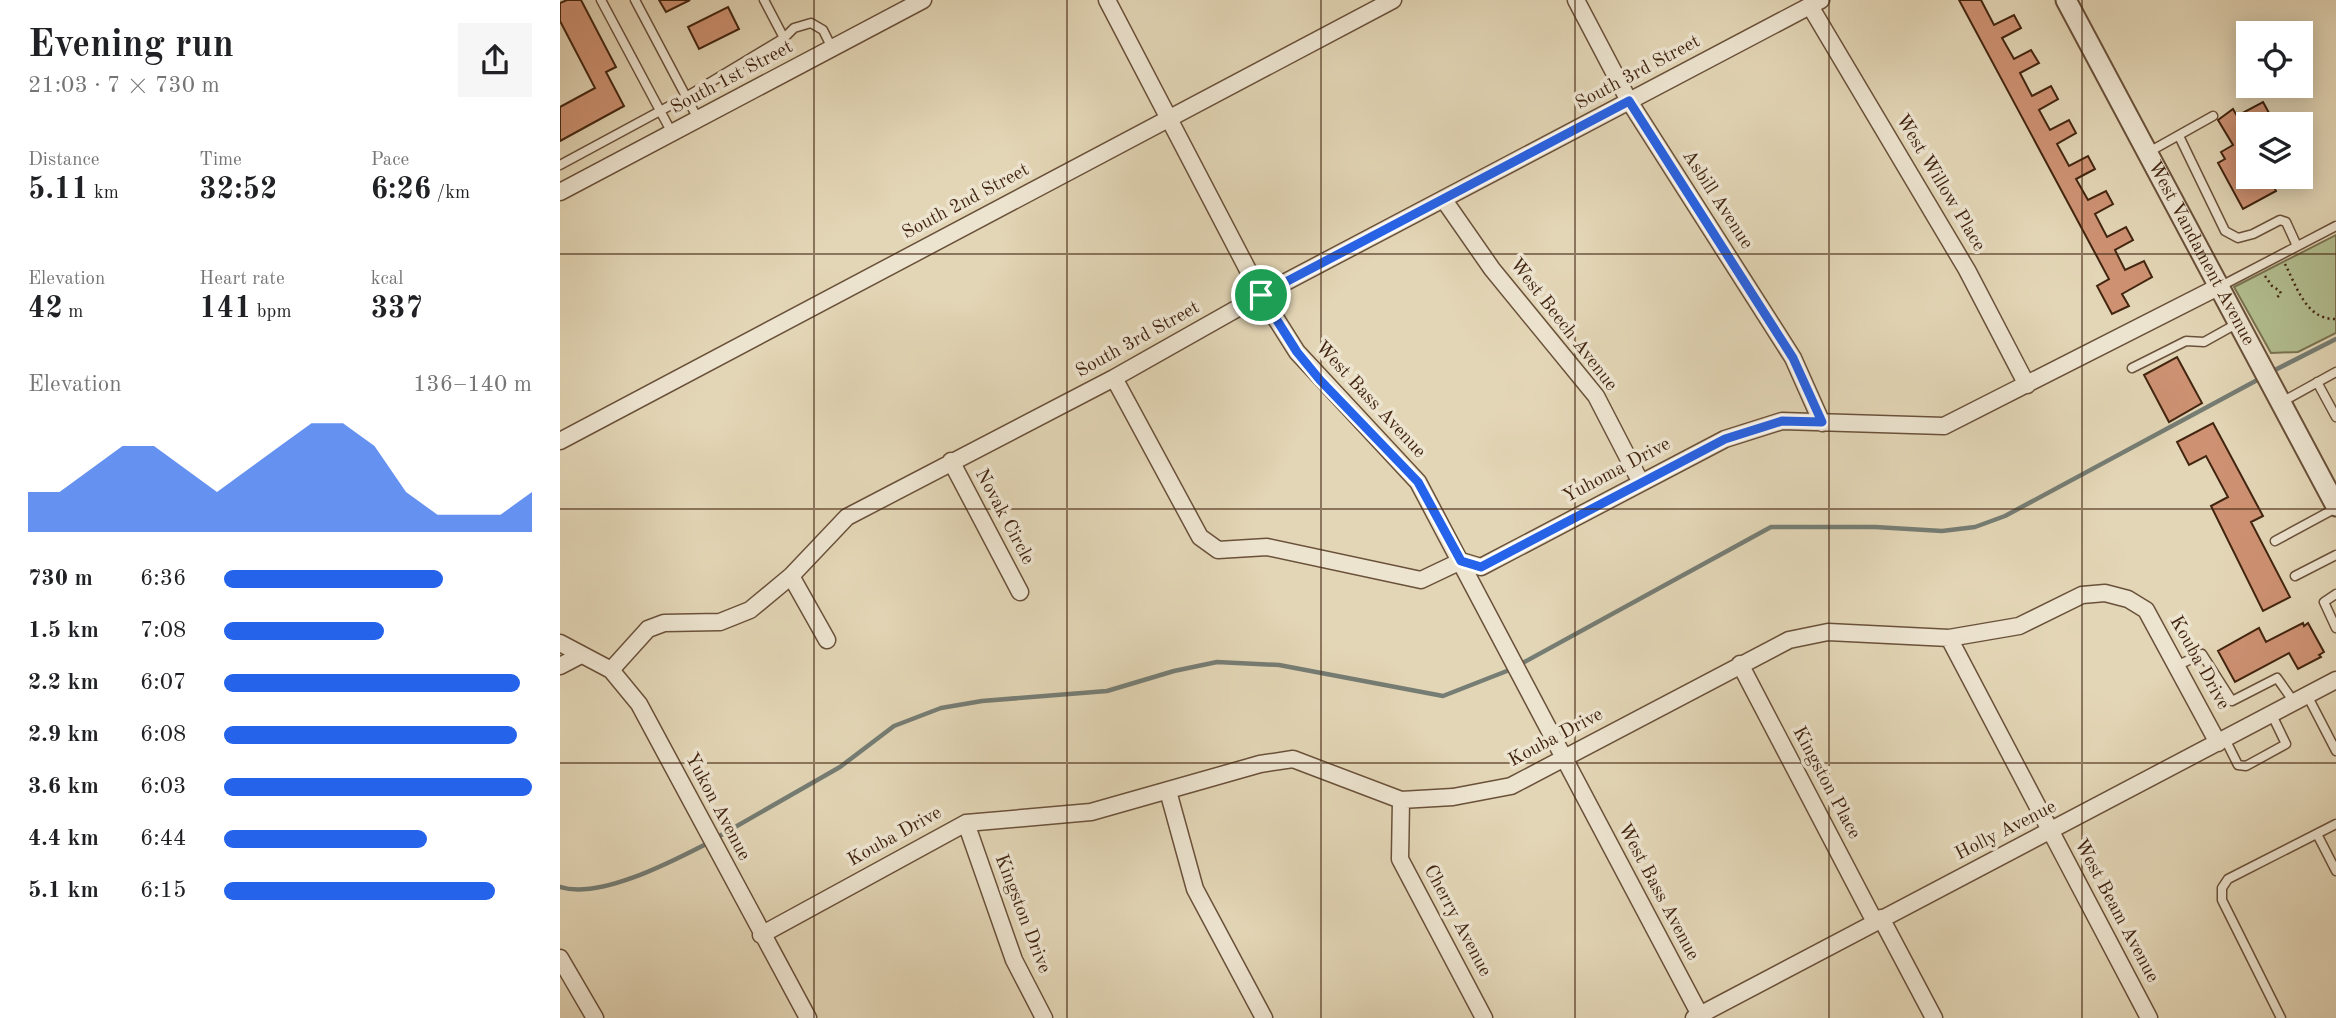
<!DOCTYPE html>
<meta charset="utf-8">
<style>
body{margin:0;font-family:"Old Standard TT",serif;background:#f6f6f6;color:#202124;height:100vh;display:flex;flex-direction:column;font-size:26px;white-space:nowrap}
*{box-sizing:border-box;margin:0}
p{font-size:23px;color:#757577}
.icon{flex:none;width:38px;height:38px;fill:none;stroke:currentColor;stroke-width:2;stroke-linecap:round;stroke-linejoin:round}
.map{position:relative;flex:1;overflow:hidden}
.side{display:flex;flex-direction:column;background:#fff;width:560px}
.side>*{flex:none}
.controls{position:absolute;left:1676px;top:21px;display:grid;gap:14px}
.controls a{display:grid;place-items:center;width:77px;height:77px;border-radius:0px;background:#fff;box-shadow:0 4px 18px #0003;font-size:35px}
.pin{position:absolute;display:grid;place-items:center;width:60px;height:60px;color:#fff;margin:-30px;border:4px solid #fff;border-radius:50%;box-shadow:0 2px 7px #0007}
.round{display:grid;place-items:center;flex:none;width:74px;height:74px;border-radius:0px;background:#f6f6f6}
.headline{display:flex;align-items:center;justify-content:space-between;height:119px;padding:0 28px}
h1{font-size:38px;font-weight:700;line-height:52px}
.stats{display:grid;grid-template-columns:repeat(3,1fr);gap:10px;height:119px;padding:7px 28px}
.stats div{display:grid;align-content:center}
.stats b{font-size:30px;font-weight:700}
.stats small{font-size:19px;font-weight:400}
.stats p{font-size:19px}
.chart{height:196px;padding:14px 28px}
.chart p{display:flex;justify-content:space-between}
.chart svg{width:100%;height:126px;margin-top:7px;fill:#2563eb;opacity:.7}
ul{padding:0 28px;list-style:none;font-size:23px}
li{display:grid;grid-template-columns:112px 84px 1fr;align-items:center;height:52px}
li i{height:18px;border-radius:9px;background:#2563eb}
main{display:flex;flex:1;min-height:0}
.map>svg:first-child{display:block}
.green{fill:#b2be90;stroke:#7a7250;stroke-width:2}
.lines{fill:none;stroke-linecap:round;stroke-linejoin:round}
.stream{stroke:#767d74;stroke-width:4.5}
.building{fill:#ce9273;stroke:#422510;stroke-width:2}
.service-casing{stroke:#6a513a;stroke-width:11}
.minor-casing{stroke:#6a513a;stroke-width:19}
.tertiary-casing{stroke:#6a513a;stroke-width:23}
.path{stroke:#422510;stroke-width:2.5;stroke-dasharray:2 3.5;stroke-linecap:butt}
.service{stroke:#ede4d0;stroke-width:8}
.minor{stroke:#ede4d0;stroke-width:16}
.tertiary{stroke:#ede4d0;stroke-width:19}
.route-casing{stroke:#fff;stroke-width:14}
.route{stroke:#2563eb;stroke-width:9}
.grid{fill:none;stroke:#422510;stroke-width:2;stroke-opacity:0.55}
.labels{text-anchor:middle;dominant-baseline:central;stroke-width:7;stroke-linejoin:round;paint-order:stroke}
.street-label{font-size:19px;fill:#422510;stroke:#ede4d0}
</style>
<main>
<section class="side">
<div class="headline"><div><h1>Evening run</h1><p>21:03 · 7 × 730 m</p></div><a class="round"><svg class="icon" aria-label="share" viewBox="0 0 24 24"><path d="M12 15V3M7 8l5-5 5 5M5 13v7h14v-7"/></svg></a></div>
<div class="stats">
<div><p>Distance</p><b>5.11<small> km</small></b></div>
<div><p>Time</p><b>32:52</b></div>
<div><p>Pace</p><b>6:26<small> /km</small></b></div>
</div>
<div class="stats">
<div><p>Elevation</p><b>42<small> m</small></b></div>
<div><p>Heart rate</p><b>141<small> bpm</small></b></div>
<div><p>kcal</p><b>337</b></div>
</div>
<div class="chart"><p><span>Elevation</span>136–140 m</p>
<svg viewBox="0 0 160 44" preserveAspectRatio="none"><path d="M0 44V30L10 30L20 22L30 14L40 14L50 22L60 30L70 22L80 14L90 6L100 6L110 14L120 30L130 38L140 38L150 38L160 30V44z"/></svg>
</div>
<ul>
<li><b>730 m</b>6:36<i style="width:71%"></i></li>
<li><b>1.5 km</b>7:08<i style="width:52%"></i></li>
<li><b>2.2 km</b>6:07<i style="width:96%"></i></li>
<li><b>2.9 km</b>6:08<i style="width:95%"></i></li>
<li><b>3.6 km</b>6:03<i style="width:100%"></i></li>
<li><b>4.4 km</b>6:44<i style="width:66%"></i></li>
<li><b>5.1 km</b>6:15<i style="width:88%"></i></li>
</ul>
</section>
<div class="map">
<svg width="1776" height="1018" viewBox="0 0 1776 1018">
<rect width="100%" height="100%" fill="#e3d6b6"/>
<filter id="stains"><feTurbulence type="fractalNoise" baseFrequency=".00286" numOctaves="4"/><feColorMatrix values="0 0 0 0 .2 0 0 0 0 .09 0 0 0 0 .02 0 0 0 .5 -.17"/></filter>
<radialGradient id="worn" r=".72"><stop offset=".6" stop-color="#630" stop-opacity="0"/><stop offset="1" stop-color="#630" stop-opacity=".3"/></radialGradient>
<path class="green" d="M 1776,235 L 1776,333 L 1738,352 L 1711,353 L 1674,287 Z"/>
<g class="lines">
<path class="stream" d="M 1711,372 L 1776,339
M 959,665 L 1211,527 L 1315,527 L 1382,531 L 1415,527 L 1445,516 L 1701,378
M 156,838 L 280,767 L 334,726 L 381,708 L 422,701 L 547,691 L 614,671 L 657,662 L 719,665 L 883,696 L 952,669
M 0,887 C 39,900 113,861 148,843"/>
</g>
<path class="building" d="M 7,0 L 21,0 L 56,67 L 46,72 L 64,106 L 0,141 L 0,107 L 35,88 L 0,21 L 0,3 Z
M 99,0 L 130,0 L 106,12 Z
M 1399,0 L 1421,0 L 1434,25 L 1454,15 L 1461,28 L 1442,38 L 1454,59 L 1471,50 L 1479,63 L 1460,73 L 1472,96 L 1491,86 L 1498,99 L 1479,110 L 1490,130 L 1509,120 L 1516,133 L 1497,144 L 1509,166 L 1528,156 L 1535,169 L 1516,179 L 1528,200 L 1546,191 L 1553,204 L 1535,214 L 1547,237 L 1566,227 L 1573,240 L 1555,250 L 1565,270 L 1584,261 L 1592,277 L 1562,294 L 1569,306 L 1552,314 L 1537,286 L 1549,279 Z
M 168,7 L 179,29 L 139,49 L 128,27 Z
M 1703,102 L 1715,124 L 1689,124 L 1689,177 L 1729,177 L 1713,185 L 1716,191 L 1683,209 L 1658,163 L 1665,159 L 1661,152 L 1673,145 L 1658,120 L 1673,109 L 1677,116 Z
M 1617,357 L 1642,403 L 1609,422 L 1584,375 Z
M 1653,423 L 1703,516 L 1691,522 L 1730,597 L 1703,611 L 1651,506 L 1668,497 L 1646,456 L 1629,465 L 1617,442 Z
M 1743,623 L 1744,626 L 1748,623 L 1764,652 L 1759,655 L 1761,657 L 1738,669 L 1729,653 L 1675,682 L 1658,651 L 1699,628 L 1706,642 Z"/>
<g class="lines">
<defs>
<path id="service" d="M 41,0 L 112,133
M 75,0 L 138,119
M 224,38 L 234,28 L 251,23 L 263,30 L 272,48
M 1619,136 L 1665,231 L 1678,238 L 1693,234 L 1720,220 L 1726,222 L 1737,246
M 1587,153 L 1653,116
M 0,165 L 126,97 L 224,38 L 204,0
M 1661,286 L 1776,226
M 1572,368 L 1626,341 L 1644,342 L 1678,323
M 1757,382 L 1776,417
M 1720,403 L 1776,372
M 1715,541 L 1776,508
M 1735,576 L 1776,555
M 1776,594 L 1764,602 L 1776,628
M 1616,666 L 1642,654 L 1672,701 L 1717,678 L 1734,702
M 1747,695 L 1776,751
M 1665,739 L 1678,765 L 1686,766 L 1726,744 L 1712,715
M 1757,834 L 1776,871
M 1721,1018 L 1662,900 L 1662,888 L 1668,879 L 1776,824"/>
<path id="minor" d="M 547,0 L 701,295 L 737,352 L 858,482 L 1140,1015
M 1016,0 L 1069,101 L 1233,358 L 1262,423
M 1250,6 L 1407,270 L 1467,385
M 0,192 L 363,0
M 884,200 L 932,269 L 1036,396 L 1080,481
M 554,378 L 640,537 L 658,550 L 707,547 L 861,580 L 901,561 L 921,567 L 1165,439 L 1222,421 L 1384,426 L 1658,287
M 0,441 L 833,0
M 391,461 L 460,592
M 231,576 L 267,640
M 1389,638 L 1589,1018
M 0,643 L 51,670 L 79,704 L 248,1018
M 1180,664 L 1315,922
M 0,666 L 21,655
M 51,670 L 88,629 L 104,623 L 160,622 L 190,610 L 231,576 L 287,517 L 554,378 L 701,295 L 1261,0
M 608,791 L 635,889 L 704,1018
M 841,800 L 840,859 L 924,1018
M 406,823 L 454,960 L 484,1018
M 1321,918 L 1374,1018
M 201,935 L 406,823 L 531,812 L 700,764 L 733,759 L 841,800 L 893,797 L 951,786 L 1229,640 L 1268,632 L 1389,638 L 1459,626 L 1522,595 L 1545,593 L 1568,599 L 1586,610 L 1658,743
M 0,958 L 35,1018
M 1134,1018 L 1776,680"/>
<g id="tertiary">
<path id="s1" d="M 1506,0 L 1776,506"/>
</g>
</defs>
<use href="#service" class="service-casing"/>
<use href="#minor" class="minor-casing"/>
<use href="#tertiary" class="tertiary-casing"/>
<path class="path" d="M 1725,264 C 1737,287 1746,320 1776,319
M 1705,276 L 1712,286 L 1720,291 L 1721,294 L 1716,298"/>
<use href="#service" class="service"/>
<use href="#minor" class="minor"/>
<use href="#tertiary" class="tertiary"/>
</g>
<g class="lines">
<defs>
<path id="route" d="M 1069,101 L 1233,358 L 1262,422 L 1222,421 L 1165,439 L 921,567 L 901,561 L 858,482 L 760,380 L 737,352 L 701,295 Z"/>
</defs>
<use href="#route" class="route-casing"/>
<use href="#route" class="route"/>
</g>
<path class="grid" d="M 254,0 L 254,1018M 507,0 L 507,1018M 761,0 L 761,1018M 1015,0 L 1015,1018M 1269,0 L 1269,1018M 1522,0 L 1522,1018M 0,254 L 1776,254M 0,509 L 1776,509M 0,763 L 1776,763"/>
<g class="labels">
<g class="street-label">
<text transform="translate(1078 73) rotate(-28)">South 3rd Street</text>
<text transform="translate(172 78) rotate(-28)">South 1st Street</text>
<text transform="translate(1380 183) rotate(59)">West Willow Place</text>
<text transform="translate(1157 200) rotate(57)">Asbill Avenue</text>
<text transform="translate(406 202) rotate(-28)">South 2nd Street</text>
<text stroke="none"><textPath href="#s1" startOffset="287">West Vandament Avenue</textPath></text>
<text transform="translate(1003 325) rotate(52)">West Beech Avenue</text>
<text transform="translate(578 340) rotate(-29)">South 3rd Street</text>
<text transform="translate(810 400) rotate(47)">West Bass Avenue</text>
<text transform="translate(1057 471) rotate(-28)">Yuhoma Drive</text>
<text transform="translate(444 517) rotate(62)">Novak Circle</text>
<text transform="translate(1639 663) rotate(61)">Kouba Drive</text>
<text transform="translate(996 738) rotate(-28)">Kouba Drive</text>
<text transform="translate(1266 783) rotate(62)">Kingston Place</text>
<text transform="translate(157 807) rotate(62)">Yukon Avenue</text>
<text transform="translate(1446 831) rotate(-27)">Holly Avenue</text>
<text transform="translate(335 837) rotate(-29)">Kouba Drive</text>
<text transform="translate(1098 892) rotate(62)">West Bass Avenue</text>
<text transform="translate(1556 911) rotate(62)">West Beam Avenue</text>
<text transform="translate(462 914) rotate(69)">Kingston Drive</text>
<text transform="translate(897 921) rotate(62)">Cherry Avenue</text>
</g>
</g>
<rect width="100%" height="100%" filter="url(#stains)"/>
<rect width="100%" height="100%" fill="url(#worn)"/>
</svg>
<div class="controls">
<a><svg class="icon" aria-label="locate" viewBox="0 0 24 24"><circle cx="12" cy="12" r="6"/><path d="M12 2v4M12 18v4M2 12h4M18 12h4"/></svg></a>
<a><svg class="icon" aria-label="layers" viewBox="0 0 24 24"><path d="M12 4l9 5-9 5-9-5zM3 14l9 5 9-5"/></svg></a>
</div>
<div class="pin" style="left:701px;top:295px;background:#1e9e55"><svg class="icon" aria-label="arrive" viewBox="0 0 24 24"><path d="M6 21V4h12l-3 4 3 4H6"/></svg></div>
</div>
</main>
